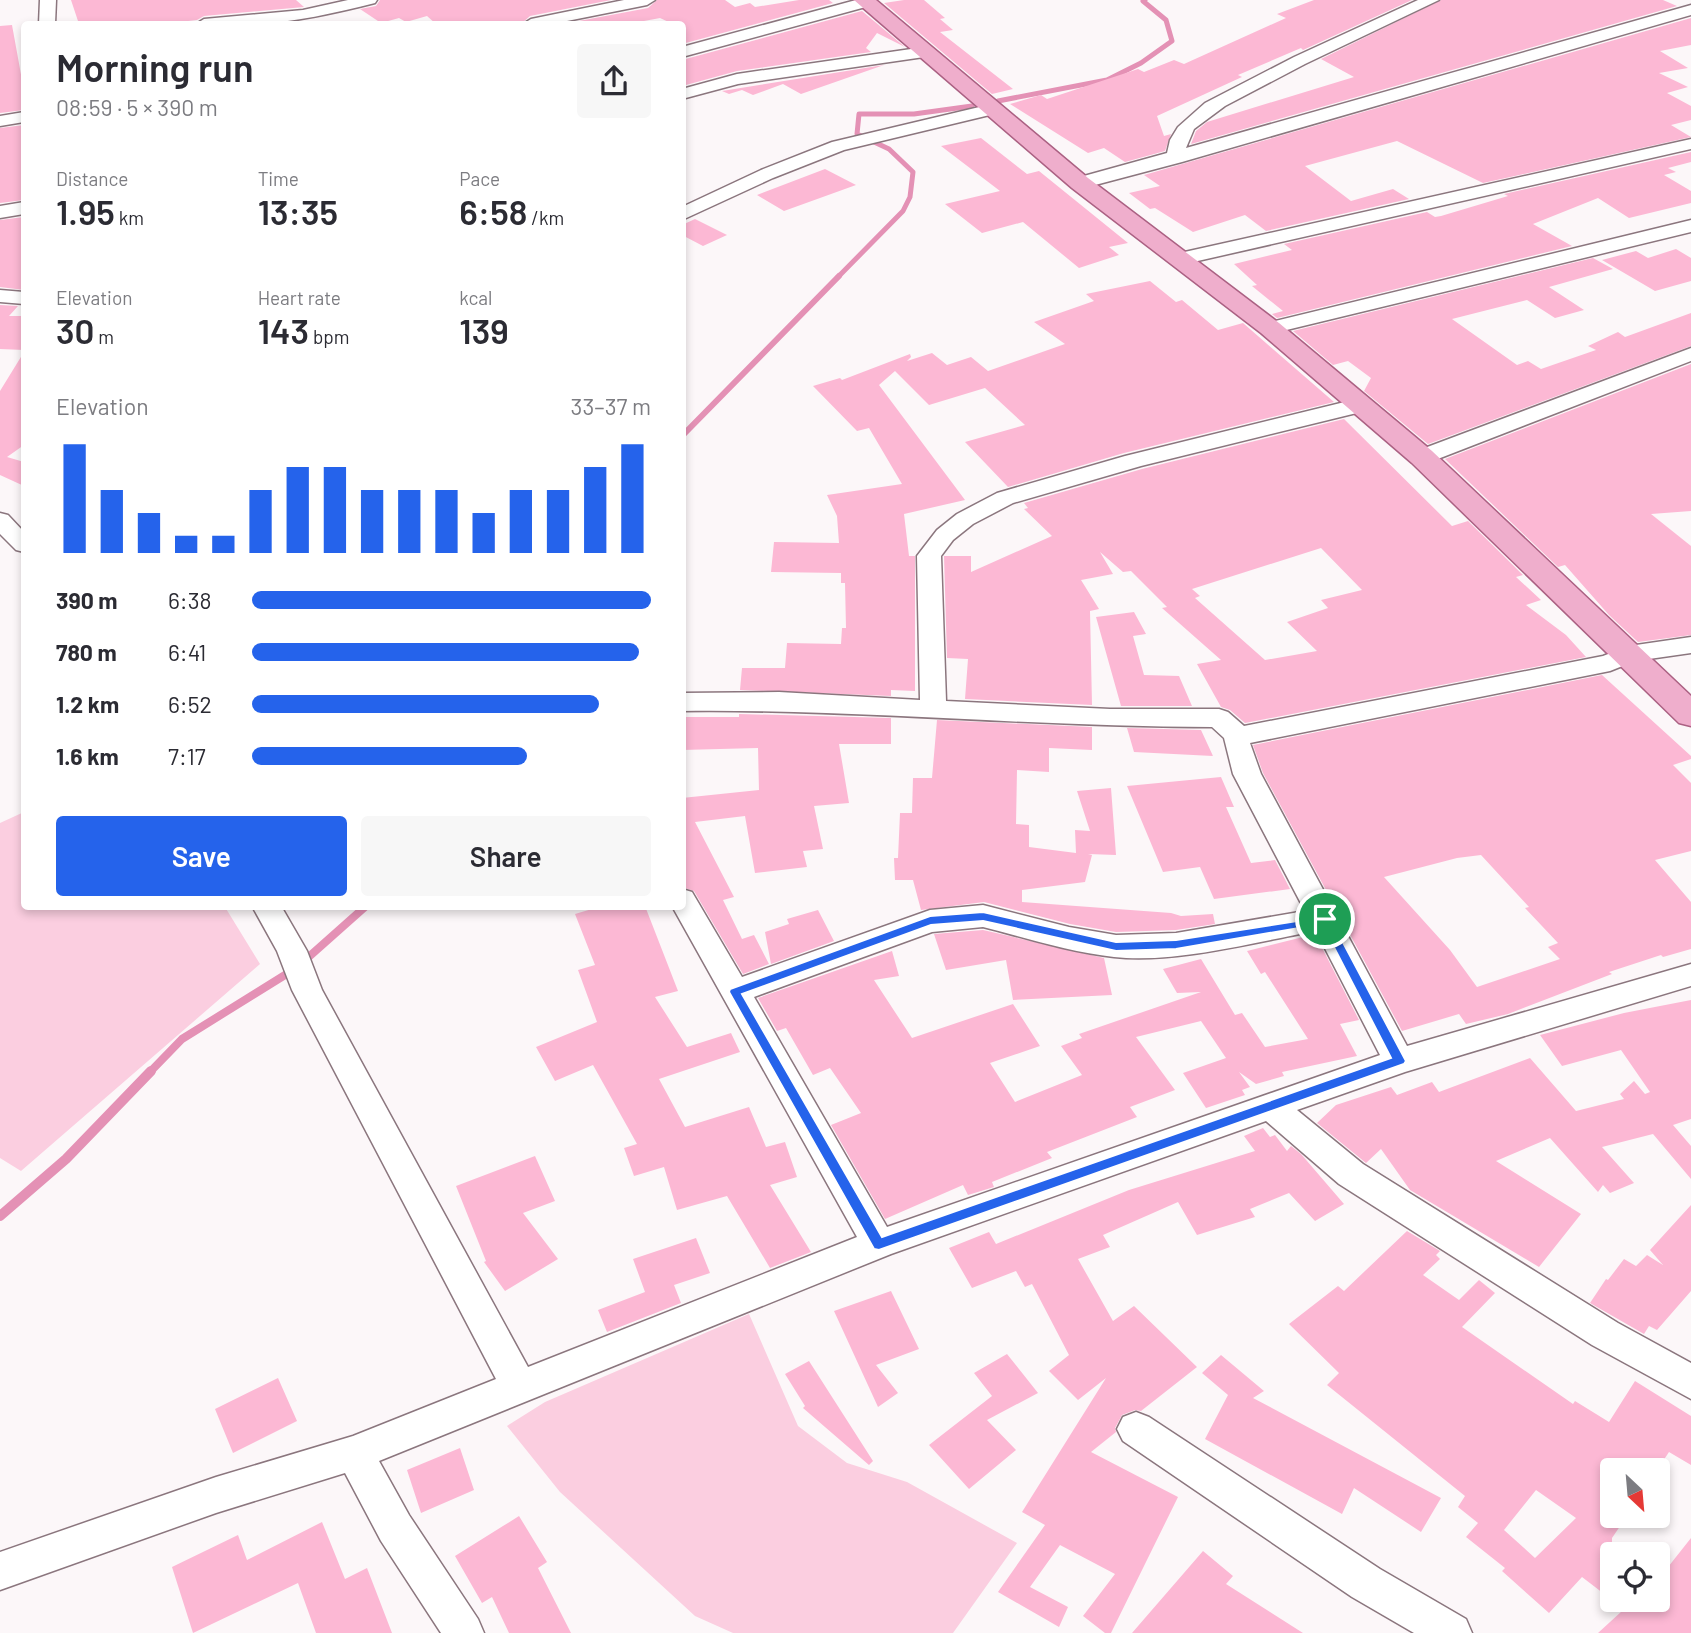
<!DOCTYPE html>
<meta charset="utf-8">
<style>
body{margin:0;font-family:Barlow,sans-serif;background:#f7f7f7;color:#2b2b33;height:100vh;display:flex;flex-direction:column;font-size:26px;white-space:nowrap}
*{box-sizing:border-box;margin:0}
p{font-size:23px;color:#7c7c81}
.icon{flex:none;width:38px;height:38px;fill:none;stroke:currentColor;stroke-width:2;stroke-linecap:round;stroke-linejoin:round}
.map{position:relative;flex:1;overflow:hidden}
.details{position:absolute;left:21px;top:21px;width:665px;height:889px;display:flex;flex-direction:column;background:#fff;border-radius:7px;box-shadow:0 4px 10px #0003}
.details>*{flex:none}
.needle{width:46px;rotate:154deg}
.buttons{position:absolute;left:1600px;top:1458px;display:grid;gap:14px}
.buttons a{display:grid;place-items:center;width:70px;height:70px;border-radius:7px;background:#fff;box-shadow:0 4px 10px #0003;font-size:35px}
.pin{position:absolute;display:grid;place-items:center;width:60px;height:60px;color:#fff;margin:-30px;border:4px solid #fff;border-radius:50%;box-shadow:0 2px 7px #0007}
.round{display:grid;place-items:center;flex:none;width:74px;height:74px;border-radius:7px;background:#f7f7f7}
.headline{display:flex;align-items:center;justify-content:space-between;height:119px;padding:0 35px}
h1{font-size:38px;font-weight:600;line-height:52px}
.stats{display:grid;grid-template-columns:repeat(3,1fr);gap:10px;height:119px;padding:7px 35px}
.stats div{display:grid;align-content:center}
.stats b{font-size:35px;font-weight:600}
.stats small{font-size:19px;font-weight:400}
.stats p{font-size:19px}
.chart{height:196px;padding:14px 35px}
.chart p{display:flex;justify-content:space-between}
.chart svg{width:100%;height:126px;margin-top:7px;stroke:#2563eb;stroke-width:6}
.button{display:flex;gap:14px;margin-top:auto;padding:14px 35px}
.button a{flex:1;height:80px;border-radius:7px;background:#2563eb;color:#fff;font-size:28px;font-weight:600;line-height:80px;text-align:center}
.button a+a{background:#f7f7f7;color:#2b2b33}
ul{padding:0 35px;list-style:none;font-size:23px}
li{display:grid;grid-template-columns:112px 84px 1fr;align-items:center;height:52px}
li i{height:18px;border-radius:9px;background:#2563eb}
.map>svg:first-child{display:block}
.green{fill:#fbcee0}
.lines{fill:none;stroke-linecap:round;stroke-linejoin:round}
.stream-far3{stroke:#e491b5;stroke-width:5}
.stream-far2{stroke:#e491b5;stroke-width:6}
.stream-far1{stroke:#e491b5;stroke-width:8}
.stream{stroke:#e491b5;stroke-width:10}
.building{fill:#fcb8d4;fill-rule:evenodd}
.minor-casing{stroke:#8b767e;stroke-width:3}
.major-casing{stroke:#ab6183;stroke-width:3}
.minor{fill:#fff;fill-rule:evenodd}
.major{fill:#efaecc;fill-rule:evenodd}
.route{fill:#2563eb;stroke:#fff;stroke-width:2;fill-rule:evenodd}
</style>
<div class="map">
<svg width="1691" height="1633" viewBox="0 0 1691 1633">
<rect width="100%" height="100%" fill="#fcf7f9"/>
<path class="green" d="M 24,812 L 24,906 L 225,907 L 260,964 L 21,1171 L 0,1158 L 0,823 Z
M 749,1314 L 798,1426 L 847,1463 L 907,1482 L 1017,1543 L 953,1633 L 733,1633 L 695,1616 L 560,1492 L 507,1426 L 545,1402 Z"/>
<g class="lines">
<path class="stream-far3" d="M 998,101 L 1107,80 L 1141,63 L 1172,41 L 1166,20 L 1143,1 L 1145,0
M 837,278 L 903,211 L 910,197 L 913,172 L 889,149 L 857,134 L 859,114 L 914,114 L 972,106"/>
<path class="stream-far2" d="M 682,436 L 839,276"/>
<path class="stream-far1" d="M 303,962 L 366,906
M 149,1073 L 182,1039 L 293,970"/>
<path class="stream" d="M 0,1216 L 66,1159 L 151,1071"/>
</g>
<path class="building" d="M 71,0 L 296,0 L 304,7 L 204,16 L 197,20 L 162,24 L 134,24 L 133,21 L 79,24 Z
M 380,0 L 611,0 L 530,16 L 521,24 L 436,24 L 427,16 L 406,22 L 399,18 L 381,23 L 360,9 L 376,6 Z
M 657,0 L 725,0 L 735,7 L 750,3 L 755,7 L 799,0 L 829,0 L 833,3 L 682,44 L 682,24 L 673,24 L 660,18 L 628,24 L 563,24 L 648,8 Z
M 904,0 L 924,0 L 945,18 L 940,19 L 953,30 L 940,32 L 1013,89 L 992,94 L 884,3 Z
M 1314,0 L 1412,0 L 1303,50 L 1301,48 L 1238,75 L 1242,77 L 1157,116 L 1164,136 L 1171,134 L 1165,151 L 1125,162 L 1104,148 L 1088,153 L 1010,104 L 1041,95 L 1047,99 L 1138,69 L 1144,72 L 1174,60 L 1184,64 L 1286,18 L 1277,14 Z
M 1441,0 L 1663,0 L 1677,6 L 1191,144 L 1196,131 L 1207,122 L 1354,77 L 1321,59 Z
M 862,11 L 905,47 L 877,33 L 866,48 L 871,52 L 737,71 L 686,85 L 682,82 L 682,60 Z
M 1691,18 L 1691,45 L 1660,51 L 1688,68 L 1659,73 L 1688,87 L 1667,93 L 1691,106 L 1691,120 L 1671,125 L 1691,137 L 1483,183 L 1397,141 L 1305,166 L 1351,201 L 1393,189 L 1409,199 L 1266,231 L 1245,215 L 1193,232 L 1155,208 L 1150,209 L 1129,193 L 1160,186 L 1144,175 Z
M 12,25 L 24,91 L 24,110 L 0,113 L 0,26 Z
M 884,65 L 801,94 L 783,84 L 753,95 L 742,90 L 729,94 L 722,91 Z
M 24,125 L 24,200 L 0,203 L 0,128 Z
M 981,138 L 1027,174 L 1039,171 L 1128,243 L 1109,247 L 1119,255 L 1079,268 L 1023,222 L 982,233 L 945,204 L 1000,191 L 941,146 Z
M 1691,152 L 1691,162 L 1668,168 L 1676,172 L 1664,175 L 1691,191 L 1691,203 L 1629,218 L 1598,198 L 1533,224 L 1572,246 L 1277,318 L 1272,314 L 1283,311 L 1252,286 L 1257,285 L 1234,264 L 1292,250 L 1284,244 L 1427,212 L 1435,217 L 1441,216 L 1508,196 L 1504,194 Z
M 825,169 L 856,185 L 784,211 L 757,195 Z
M 24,217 L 24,290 L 0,287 L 0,220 Z
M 695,219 L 727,235 L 703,246 L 682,235 L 682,225 Z
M 1676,249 L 1691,258 L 1691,281 L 1655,291 L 1602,260 L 1636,251 L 1648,258 Z
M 1593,258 L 1613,269 L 1549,287 L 1584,310 L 1555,318 L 1527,300 L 1452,319 L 1517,365 L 1528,361 L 1541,369 L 1596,350 L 1588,346 L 1618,332 L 1625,337 L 1691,313 L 1691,346 L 1428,444 L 1364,391 L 1371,378 L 1348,361 L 1333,365 L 1293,331 Z
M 1150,281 L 1176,302 L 1182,300 L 1218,330 L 1243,323 L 1334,402 L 1124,453 L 1008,487 L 965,442 L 1025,425 L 985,388 L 929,405 L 895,371 L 879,385 L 965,500 L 904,514 L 909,556 L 915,556 L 915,691 L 891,690 L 891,696 L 740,690 L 742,668 L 785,668 L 787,643 L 841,644 L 842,628 L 846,628 L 845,583 L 841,583 L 841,573 L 771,572 L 774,542 L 839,543 L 837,516 L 827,495 L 902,484 L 869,428 L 857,431 L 813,386 L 840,378 L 842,380 L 910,354 L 911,357 L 907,361 L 932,353 L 947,365 L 971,357 L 988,371 L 1065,344 L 1034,322 L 1094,301 L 1086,294 Z
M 0,305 L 18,306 L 9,316 L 24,316 L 24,350 L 0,349 Z
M 24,352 L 24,445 L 7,457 L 24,462 L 24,486 L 0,475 L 0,391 Z
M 1691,364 L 1691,511 L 1651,514 L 1691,546 L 1691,635 L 1638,642 L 1609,615 L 1565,565 L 1558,567 L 1445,459 Z
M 1344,419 L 1452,526 L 1468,521 L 1523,575 L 1516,577 L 1541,600 L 1526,605 L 1566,635 L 1586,657 L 1245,723 L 1230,710 L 1221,707 L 1197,664 L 1221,660 L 1162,608 L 1167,607 L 1131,571 L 1123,572 L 1100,552 L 1113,574 L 1081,580 L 1099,609 L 1090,611 L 1092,705 L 965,699 L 968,659 L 947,658 L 944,556 L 971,556 L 971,572 L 1052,536 L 1024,509 L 1028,508 L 1024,503 L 1142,469 ZM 1321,548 L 1362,590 L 1321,600 L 1328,608 L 1287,622 L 1317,651 L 1265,660 L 1195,598 L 1200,596 L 1192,589 Z
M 1134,612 L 1146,634 L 1133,636 L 1144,675 L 1179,676 L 1192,706 L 1121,706 L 1096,617 Z
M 1602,675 L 1691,756 L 1691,759 L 1673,765 L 1691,783 L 1691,851 L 1655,860 L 1691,902 L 1691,949 L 1663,957 L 1661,955 L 1609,972 L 1612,974 L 1508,1014 L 1466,1024 L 1459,1014 L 1402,1031 L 1263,773 L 1253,745 ZM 1481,855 L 1529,907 L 1525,908 L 1558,943 L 1548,947 L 1560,959 L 1477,987 L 1450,950 L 1384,877 L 1457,858 Z
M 739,714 L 891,718 L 891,744 L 839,744 L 849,803 L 814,806 L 823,849 L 803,851 L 807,867 L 755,873 L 745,816 L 695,822 L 734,897 L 723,900 L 742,939 L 754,935 L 769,964 L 743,974 L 694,891 L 682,887 L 682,798 L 759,790 L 758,748 L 682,750 L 682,717 L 739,717 Z
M 937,720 L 1092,727 L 1092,750 L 1049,748 L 1049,772 L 1017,770 L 1016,824 L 1029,825 L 1029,847 L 1076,853 L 1075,830 L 1090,831 L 1077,791 L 1111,788 L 1116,855 L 1088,854 L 1092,855 L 1085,882 L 1022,890 L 1022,902 L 1171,913 L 1181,916 L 1213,914 L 1215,924 L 1176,930 L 1116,932 L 1070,924 L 984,902 L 921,910 L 913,880 L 895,880 L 894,858 L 898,858 L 900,813 L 912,813 L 913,778 L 932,778 Z
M 1127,728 L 1201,730 L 1213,756 L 1134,752 Z
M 1221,777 L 1234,807 L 1226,807 L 1251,863 L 1275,860 L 1290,889 L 1214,899 L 1200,867 L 1163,872 L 1127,786 Z
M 602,906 L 645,906 L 678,991 L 655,997 L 687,1047 L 731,1033 L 740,1052 L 659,1079 L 685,1127 L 749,1107 L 766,1147 L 785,1142 L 797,1177 L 770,1185 L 811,1252 L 770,1268 L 727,1196 L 677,1210 L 664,1167 L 634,1176 L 624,1148 L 637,1144 L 593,1065 L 555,1081 L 536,1047 L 597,1022 L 578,970 L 595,965 L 575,914 Z
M 818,910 L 834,941 L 771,964 L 765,932 L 789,924 L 787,919 Z
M 983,930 L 1104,958 L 1112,995 L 1013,1000 L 1006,960 L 946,970 L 934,934 Z
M 1315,934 L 1359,1020 L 1340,1024 L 1357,1056 L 1282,1072 L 1284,1076 L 1256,1084 L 1239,1072 L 1250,1087 L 1242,1090 L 1245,1095 L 1206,1108 L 1183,1073 L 1226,1058 L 1201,1021 L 1136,1037 L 1175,1090 L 1130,1107 L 1137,1117 L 1047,1152 L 1052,1158 L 992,1182 L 994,1187 L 968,1195 L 963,1185 L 885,1219 L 831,1125 L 861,1113 L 830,1068 L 813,1075 L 786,1028 L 777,1031 L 758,998 L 892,951 L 899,976 L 874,980 L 912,1038 L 1013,1004 L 1040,1046 L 990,1063 L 1015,1102 L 1082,1075 L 1061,1046 L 1082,1038 L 1079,1034 L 1201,992 L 1177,993 L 1163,969 L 1201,959 L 1235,1015 L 1242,1013 L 1265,1047 L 1308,1039 L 1265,972 L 1261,974 L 1247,951 Z
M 1691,1000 L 1691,1119 L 1673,1125 L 1691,1146 L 1691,1179 L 1653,1134 L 1602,1147 L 1634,1183 L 1610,1193 L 1603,1185 L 1598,1192 L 1550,1138 L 1496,1161 L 1581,1214 L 1539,1267 L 1410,1190 L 1381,1149 L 1366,1163 L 1317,1123 L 1336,1105 L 1391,1087 L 1397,1095 L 1432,1082 L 1439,1092 L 1530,1058 L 1576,1111 L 1624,1099 L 1620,1094 L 1634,1081 L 1645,1094 L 1650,1092 L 1621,1050 L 1562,1066 L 1540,1035 L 1624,1013 Z
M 1263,1128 L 1270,1137 L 1275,1135 L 1287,1151 L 1291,1146 L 1301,1154 L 1344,1204 L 1315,1221 L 1289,1193 L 1250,1209 L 1255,1217 L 1197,1235 L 1178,1202 L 1103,1235 L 1110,1247 L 1078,1259 L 1113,1321 L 1134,1306 L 1197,1367 L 1141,1411 L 1135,1410 L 1122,1415 L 1115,1428 L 1116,1432 L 1091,1452 L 1178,1497 L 1111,1633 L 1105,1633 L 1083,1616 L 1115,1574 L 1060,1545 L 1030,1587 L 1068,1607 L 1059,1627 L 998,1592 L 1045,1525 L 1022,1512 L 1106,1378 L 1078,1400 L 1049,1371 L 1069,1355 L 1032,1284 L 1025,1287 L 1016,1271 L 972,1288 L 949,1248 L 989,1232 L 996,1244 L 1129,1190 L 1255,1151 L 1244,1136 Z
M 535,1156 L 555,1201 L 523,1213 L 558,1259 L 505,1291 L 484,1262 L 486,1261 L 456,1186 Z
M 1691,1205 L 1691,1291 L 1657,1330 L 1649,1326 L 1644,1334 L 1590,1303 L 1606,1279 L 1608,1280 L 1624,1259 L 1636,1266 L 1647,1255 L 1663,1265 L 1650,1250 Z
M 1407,1231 L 1440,1251 L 1436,1255 L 1440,1259 L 1423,1275 L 1459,1300 L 1479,1280 L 1495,1293 L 1462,1327 L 1573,1404 L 1575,1401 L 1609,1422 L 1635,1381 L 1691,1416 L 1691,1465 L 1669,1452 L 1657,1470 L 1612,1470 L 1612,1516 L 1627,1516 L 1612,1538 L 1612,1600 L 1582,1577 L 1549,1613 L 1502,1571 L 1505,1568 L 1466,1537 L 1478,1523 L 1458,1507 L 1465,1496 L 1327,1385 L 1339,1373 L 1289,1324 L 1338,1286 L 1344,1291 ZM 1536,1490 L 1576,1518 L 1535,1558 L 1504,1530 Z
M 696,1238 L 710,1273 L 674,1285 L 681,1303 L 607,1332 L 598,1310 L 645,1292 L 633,1259 Z
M 891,1291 L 919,1349 L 876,1365 L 898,1393 L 878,1407 L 834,1311 Z
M 1007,1354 L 1038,1393 L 987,1420 L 1016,1450 L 969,1489 L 929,1445 L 992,1396 L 974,1373 Z
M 1221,1355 L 1264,1391 L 1253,1398 L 1441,1498 L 1421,1532 L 1354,1488 L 1342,1514 L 1205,1439 L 1228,1395 L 1202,1373 Z
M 809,1361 L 873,1461 L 869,1465 L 803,1408 L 805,1406 L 785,1374 Z
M 278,1378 L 297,1421 L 233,1453 L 215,1409 Z
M 460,1448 L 474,1490 L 421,1513 L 407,1470 Z
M 519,1516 L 547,1562 L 538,1568 L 571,1633 L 509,1633 L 492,1597 L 482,1603 L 455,1556 Z
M 322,1522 L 345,1579 L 367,1568 L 392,1633 L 316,1633 L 298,1583 L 193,1633 L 172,1567 L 238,1535 L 247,1560 Z
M 1691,1538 L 1691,1633 L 1598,1633 L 1634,1600 L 1657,1600 L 1657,1581 Z
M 1203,1551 L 1233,1576 L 1226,1584 L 1303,1633 L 1132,1633 Z"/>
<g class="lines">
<defs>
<path id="minor" d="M 40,0 L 56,0 L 55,24 L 39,24 Z
M 348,0 L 377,0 L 375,3 C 316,18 256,30 196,24 L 204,19 L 303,10 Z
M 624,0 L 655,0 L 647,5 L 552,24 L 523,24 L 531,19 Z
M 856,0 L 875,2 L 873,5 L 682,57 L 682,47 Z
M 1418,0 L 1439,0 L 1305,64 L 1225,106 L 1194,129 L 1186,148 L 1691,5 L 1691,15 L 1182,162 L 1080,189 L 1071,183 L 1073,179 L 1167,153 L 1170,140 L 1178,127 L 1205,103 L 1294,57 Z
M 925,47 L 933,52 L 931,56 L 738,84 L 682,99 L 682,89 L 737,74 Z
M 992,104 L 998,105 L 1001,109 L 998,113 L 844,150 L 773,178 L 682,220 L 682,207 L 761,170 L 832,142 Z
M 24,112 L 24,122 L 0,126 L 0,116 Z
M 1691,139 L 1691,149 L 1180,265 L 1170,259 L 1180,253 Z
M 24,202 L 24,214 L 0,218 L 0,206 Z
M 1691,220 L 1691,232 L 1270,334 L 1263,332 L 1260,328 L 1263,324 Z
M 0,290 L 24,292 L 24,304 L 0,302 Z
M 1691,348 L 1691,361 L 1430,462 L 1414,462 L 1411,457 L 1414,452 Z
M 1361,398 L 1369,400 L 1372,405 L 1369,410 L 1141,466 L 1013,503 L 973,524 L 953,540 L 941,556 L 946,701 L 1110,709 L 1219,709 L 1228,712 L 1244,726 L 1603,656 L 1629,646 L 1691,637 L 1691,653 L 1635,661 L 1610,671 L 1250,743 L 1261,774 L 1407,1046 L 1691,964 L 1691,986 L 1405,1072 L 1297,1110 L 1363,1164 L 1618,1323 L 1691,1363 L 1691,1399 L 1592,1345 L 1339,1184 L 1266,1121 L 891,1254 L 379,1461 L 409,1515 L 478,1619 L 484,1633 L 441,1633 L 381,1541 L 345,1473 L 216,1513 L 0,1590 L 0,1552 L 216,1477 L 353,1436 L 496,1379 L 292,990 L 277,951 L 252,906 L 281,906 L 307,951 L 322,990 L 528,1367 L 857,1237 L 672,906 L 682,906 L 682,889 L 692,892 L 742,977 L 930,910 L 983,905 L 1069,927 L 1116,935 L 1176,933 L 1305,911 L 1233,774 L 1224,738 L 1212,727 C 1035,727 859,709 682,711 L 682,693 L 779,692 L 920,700 L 917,556 L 937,530 L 957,514 L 997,493 L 1125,456 ZM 983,927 C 1026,938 1069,952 1114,957 C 1174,964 1255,942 1316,931 L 1380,1055 L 887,1227 L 754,997 L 932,932 Z
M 0,513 L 8,515 L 24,532 L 24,552 L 16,550 L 0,534 Z
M 1136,1412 L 1149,1417 L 1380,1569 L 1466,1619 L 1472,1633 L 1414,1633 L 1352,1597 L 1123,1441 L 1117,1429 L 1123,1417 Z"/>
<path id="major" d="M 854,0 L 876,0 L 1088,178 L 1279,323 L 1432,451 L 1691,696 L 1691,726 L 1679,723 L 1412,463 L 1261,333 L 1072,188 Z"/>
</defs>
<use href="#minor" class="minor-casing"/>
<use href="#major" class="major-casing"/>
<use href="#minor" class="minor"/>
<use href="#major" class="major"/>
</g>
<path class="route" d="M 983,912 L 1116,942 L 1176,940 L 1329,916 L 1406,1061 L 1404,1064 L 879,1250 L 874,1249 L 729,992 L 730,989 L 930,916 ZM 983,921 L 1116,951 L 1176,949 L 1322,924 L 1391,1058 L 882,1237 L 742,994 L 931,925 Z"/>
</svg>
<div class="buttons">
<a><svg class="needle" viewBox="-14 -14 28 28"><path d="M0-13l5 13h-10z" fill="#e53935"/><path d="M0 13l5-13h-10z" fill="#7c7c81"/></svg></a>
<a><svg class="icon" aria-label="locate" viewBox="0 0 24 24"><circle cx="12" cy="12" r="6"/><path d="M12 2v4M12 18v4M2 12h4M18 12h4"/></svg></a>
</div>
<div class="pin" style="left:1325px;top:919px;background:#1e9e55"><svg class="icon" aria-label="arrive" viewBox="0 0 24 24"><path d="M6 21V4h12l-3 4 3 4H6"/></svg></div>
<section class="details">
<div class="headline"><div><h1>Morning run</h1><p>08:59 · 5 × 390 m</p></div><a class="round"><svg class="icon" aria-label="share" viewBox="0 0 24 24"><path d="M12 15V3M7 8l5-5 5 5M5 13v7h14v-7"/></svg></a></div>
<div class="stats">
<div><p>Distance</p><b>1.95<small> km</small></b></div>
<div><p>Time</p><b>13:35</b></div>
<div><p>Pace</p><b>6:58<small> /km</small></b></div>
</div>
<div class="stats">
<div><p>Elevation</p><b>30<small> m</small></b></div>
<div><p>Heart rate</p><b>143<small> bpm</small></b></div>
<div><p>kcal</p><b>139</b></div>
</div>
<div class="chart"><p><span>Elevation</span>33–37 m</p>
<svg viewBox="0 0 160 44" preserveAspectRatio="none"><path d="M5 44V6M15 44V22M25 44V30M35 44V38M45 44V38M55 44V22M65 44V14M75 44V14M85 44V22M95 44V22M105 44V22M115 44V30M125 44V22M135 44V22M145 44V14M155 44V6"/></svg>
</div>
<ul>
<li><b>390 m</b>6:38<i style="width:100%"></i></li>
<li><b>780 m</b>6:41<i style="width:97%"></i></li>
<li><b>1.2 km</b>6:52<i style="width:87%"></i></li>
<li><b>1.6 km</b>7:17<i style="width:69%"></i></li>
</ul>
<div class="button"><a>Save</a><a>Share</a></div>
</section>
</div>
